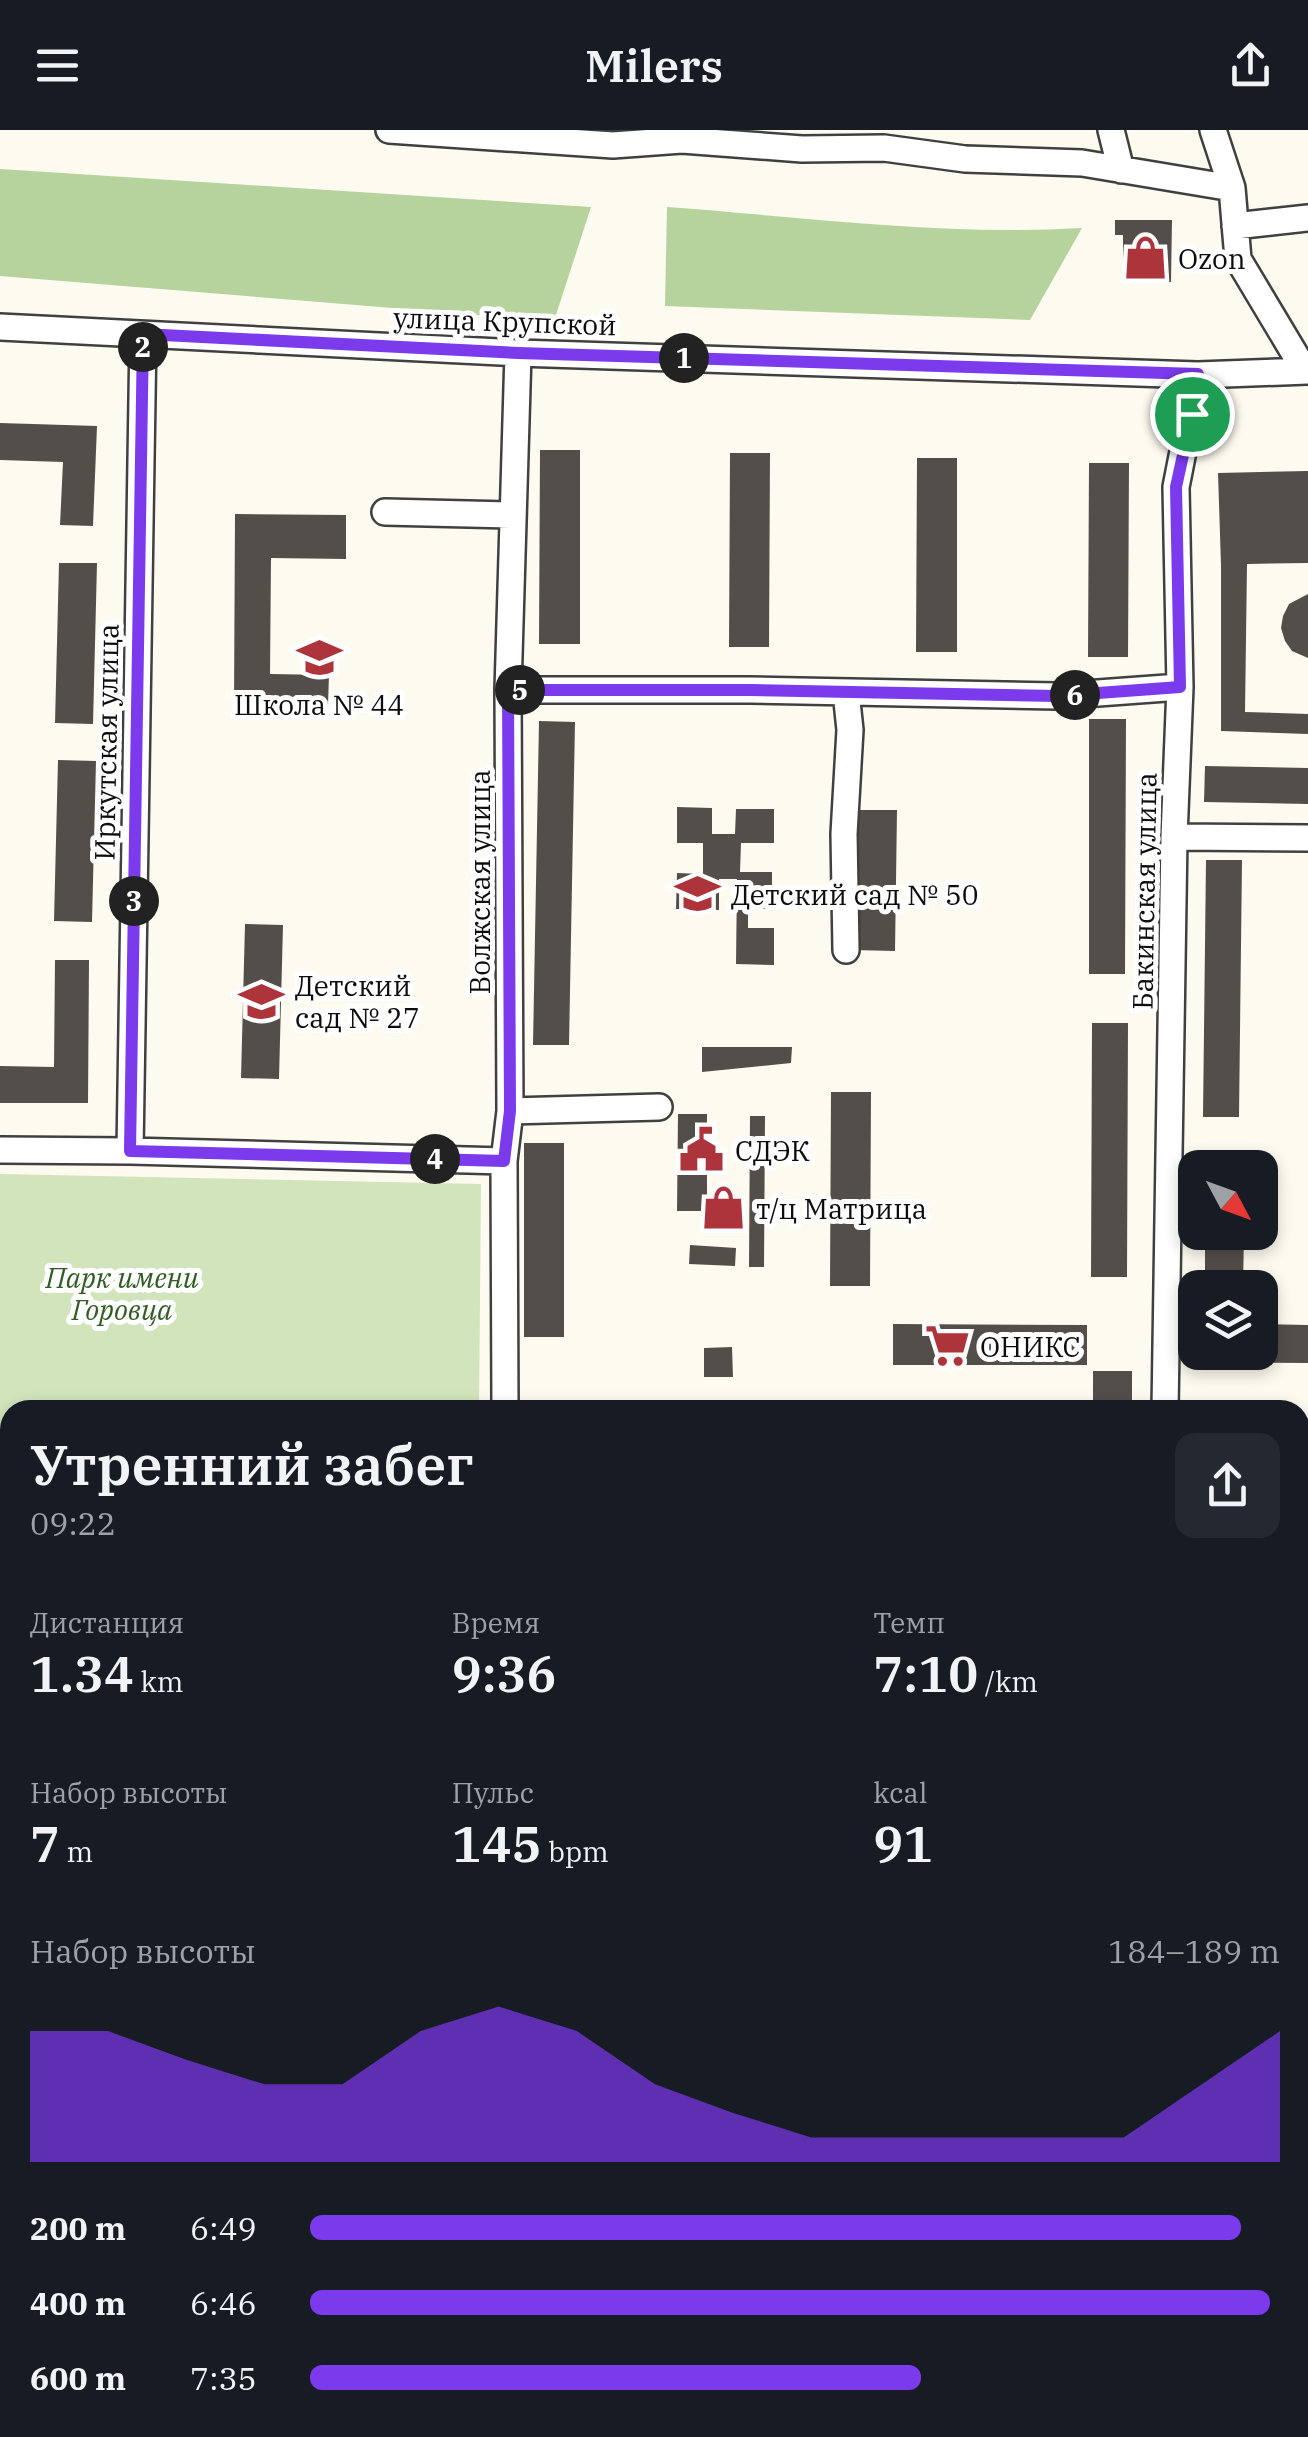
<!DOCTYPE html>
<html lang="ru">
<meta charset="utf-8">
<style>
body{margin:0;font-family:"IBM Plex Serif",serif;background:#242831;color:#f1f3f6;height:100vh;display:flex;flex-direction:column;font-size:38px;white-space:nowrap}
*{box-sizing:border-box;margin:0}
p{font-size:32px;color:#9ea1a6}
.icon{flex:none;width:55px;height:55px;fill:none;stroke:currentColor;stroke-width:2;stroke-linecap:round;stroke-linejoin:round}
.map{position:relative;flex:1;overflow:hidden}
.side{position:absolute;left:0px;top:1270px;width:1310px;height:1038px;display:flex;flex-direction:column;background:#171b24;border-radius:30px 30px 0 0;box-shadow:0 5px 15px #0003}
.side>*{flex:none}
.needle{width:65px;rotate:131deg}
.controls{position:absolute;left:1178px;top:1020px;display:grid;gap:20px}
.controls a{display:grid;place-items:center;width:100px;height:100px;border-radius:20px;background:#171b24;box-shadow:0 5px 15px #0003;font-size:50px}
.pin{position:absolute;display:grid;place-items:center;width:85px;height:85px;color:#fff;margin:-42px;border:5px solid #fff;border-radius:50%;box-shadow:0 2px 10px #0007}
.km{position:absolute;width:50px;height:50px;margin:-25px;border-radius:50%;background:#222;color:#fff;font-size:28px;line-height:50px;text-align:center}
.round{display:grid;place-items:center;flex:none;width:105px;height:105px;border-radius:20px;background:#242831}
.head{display:flex;align-items:center;justify-content:space-between;height:170px;padding:0 30px}
h1{font-size:55px;font-weight:600;line-height:75px}
.metrics{display:grid;grid-template-columns:repeat(3,1fr);gap:15px;height:170px;padding:10px 30px}
.metrics div{display:grid;align-content:center}
.metrics b{font-size:50px;font-weight:600}
.metrics small{font-size:28px;font-weight:400}
.metrics p{font-size:28px}
.chart{height:280px;padding:20px 30px}
.chart p{display:flex;justify-content:space-between}
.chart svg{width:100%;height:180px;margin-top:10px;fill:#7c3aed;opacity:.7}
ul{padding:0 30px;list-style:none;font-size:32px}
li{display:grid;grid-template-columns:160px 120px 1fr;align-items:center;height:75px}
li i{height:25px;border-radius:12px;background:#7c3aed}
header{display:flex;justify-content:space-between;align-items:center;height:130px;padding:0 30px;background:#171b24;font-size:45px;font-weight:600}
.map>svg:first-child{display:block}
.green{fill:#d1e4bc}
.forest{fill:#b6d39d}
.building{fill:#544e4b}
.lines{fill:none;stroke-linecap:round;stroke-linejoin:round}
.minor-casing{stroke:#404040;stroke-width:30}
.minor{stroke:#fff;stroke-width:25}
.route-casing{stroke:#fff;stroke-width:20}
.route{stroke:#7c3aed;stroke-width:12}
.labels{text-anchor:middle;dominant-baseline:central;stroke-width:10;stroke-linejoin:round;paint-order:stroke}
.poi-label{font-size:28px;fill:#0d0d0d;stroke:#fff;text-anchor:start}
.street-label{font-size:28px;fill:#0d0d0d;stroke:#fff}
.park-label{font-size:28px;font-style:italic;fill:#315d24;stroke:#fff}
</style>
<header><svg class="icon" aria-label="menu" viewBox="0 0 24 24"><path d="M4 6h16M4 12h16M4 18h16"/></svg>Milers<svg class="icon" aria-label="share" viewBox="0 0 24 24"><path d="M12 15V3M7 8l5-5 5 5M5 13v7h14v-7"/></svg></header>
<div class="map">
<svg width="1308" height="2307" viewBox="0 0 1308 2307">
<rect width="100%" height="100%" fill="#fdfaef"/>
<path class="green" d="M 0,1044 L 481,1054 L 479,1280 L 10,1280 L 10,1735 L 0,1736 Z"/>
<path class="forest" d="M 0,39 L 591,77 L 554,191 L 0,146 Z
M 667,77 C 803,87 945,106 1082,98 L 1030,190 L 665,176 Z"/>
<path class="building" d="M 1115,90 L 1172,90 L 1171,152 L 1150,152 L 1150,143 L 1136,143 L 1136,138 L 1123,138 L 1123,105 L 1115,105 Z
M 0,293 L 97,296 L 93,396 L 60,395 L 63,332 L 0,330 Z
M 540,320 L 580,320 L 580,514 L 539,514 Z
M 730,323 L 770,323 L 769,517 L 729,517 Z
M 917,328 L 957,328 L 957,522 L 916,522 Z
M 1089,333 L 1129,333 L 1128,527 L 1088,527 Z
M 1308,341 L 1308,433 L 1247,434 L 1245,582 L 1308,584 L 1308,604 L 1221,601 L 1221,435 L 1218,343 Z
M 235,384 L 346,385 L 346,429 L 271,428 L 270,544 L 329,545 L 328,575 L 234,575 Z
M 59,433 L 97,433 L 93,594 L 55,593 Z
M 1308,464 L 1308,528 L 1292,521 L 1285,511 L 1281,498 L 1283,486 L 1289,474 Z
M 1089,589 L 1126,589 L 1125,844 L 1089,844 Z
M 539,591 L 575,592 L 569,915 L 533,915 Z
M 58,630 L 96,631 L 92,792 L 54,791 Z
M 1205,636 L 1308,638 L 1308,674 L 1204,672 Z
M 677,677 L 712,678 L 712,704 L 735,704 L 736,679 L 774,679 L 774,713 L 741,713 L 740,742 L 772,742 L 772,779 L 748,778 L 748,798 L 774,798 L 774,835 L 736,834 L 737,749 L 719,749 L 719,780 L 676,779 L 677,743 L 703,744 L 703,713 L 677,713 Z
M 854,680 L 897,680 L 895,821 L 852,820 Z
M 1206,730 L 1242,730 L 1239,987 L 1203,987 Z
M 245,794 L 283,795 L 279,949 L 241,948 Z
M 55,830 L 89,830 L 88,973 L 0,973 L 0,936 L 54,937 Z
M 1092,893 L 1128,893 L 1127,1147 L 1091,1147 Z
M 702,917 L 792,917 L 791,933 L 702,942 Z
M 831,962 L 871,962 L 870,1156 L 830,1156 Z
M 678,984 L 707,984 L 707,1081 L 677,1081 Z
M 750,986 L 765,986 L 764,1137 L 749,1137 Z
M 524,1013 L 564,1013 L 564,1207 L 524,1207 Z
M 1206,1032 L 1245,1032 L 1245,1038 L 1206,1038 Z
M 1205,1102 L 1244,1102 L 1243,1158 L 1205,1158 Z
M 690,1115 L 736,1118 L 735,1136 L 689,1134 Z
M 893,1194 L 1087,1195 L 1087,1235 L 893,1235 Z
M 1260,1194 L 1308,1195 L 1308,1233 L 1204,1232 L 1204,1222 L 1260,1222 Z
M 732,1217 L 733,1247 L 704,1247 L 704,1218 Z
M 1093,1241 L 1132,1241 L 1132,1278 L 1093,1278 Z
M 1300,1551 L 1308,1551 L 1308,1747 L 1300,1747 L 1300,1612 L 1303,1612 L 1303,1578 L 1300,1578 Z
M 1300,1814 L 1308,1815 L 1308,1849 L 1300,1848 Z
M 0,2269 L 2,2269 L 6,2293 L 0,2294 Z
M 345,2298 L 373,2298 L 375,2307 L 347,2307 Z
M 438,2298 L 465,2298 L 465,2307 L 439,2307 Z"/>
<g class="lines">
<defs>
<path id="minor" d="M 389,0 L 613,15 L 682,10 L 802,19 L 884,18 L 965,29 L 1082,33 L 1232,58
M 1111,0 L 1121,40
M 1213,0 L 1232,58 L 1238,129 L 1305,241
M 1235,96 L 1308,88
M 0,197 L 518,223 L 1198,245 L 1308,241
M 385,382 L 513,385
M 508,560 L 750,560 L 1057,566 L 1180,557
M 846,562 L 850,600 L 844,704 L 846,820
M 1174,707 L 1308,708
M 510,981 L 659,977
M 0,1020 L 130,1021 L 504,1031
M 130,1021 L 143,205
M 505,1280 L 504,1031 L 510,981 L 508,560 L 518,223
M 1165,1280 L 1174,707 L 1180,557 L 1176,357 L 1198,245
M 1300,1339 L 1308,1339
M 1300,1771 L 1308,1771
M 1300,2012 L 1308,2012
M 1300,2141 L 1308,2140
M 0,2201 L 10,2199
M 1300,2218 L 1308,2217
M 525,2298 L 526,2307
M 1131,2298 L 1131,2307"/>
</defs>
<use href="#minor" class="minor-casing"/>
<use href="#minor" class="minor"/>
</g>
<g class="lines">
<defs>
<path id="route" d="M 143,204 L 518,223 L 1198,244 L 1192,284 L 1176,357 L 1180,557 L 1057,566 L 750,560 L 508,560 L 510,981 L 504,1031 L 130,1021 Z"/>
</defs>
<use href="#route" class="route-casing"/>
<use href="#route" class="route"/>
</g>
<defs>
<symbol id="shop-bare" viewBox="-9 -9 18 18"><path d="M-5-2.5h2.3a2.7 3.5 0 0 1 5.4 0H5L5.5 6h-11ZM-1.5-2.5h3a1.5 2.3 0 0 0-3 0Z" fill="#ae343c" stroke="#fff" stroke-width="2.5" paint-order="stroke"/></symbol>
<symbol id="school-bare" viewBox="-9 -9 18 18"><path d="M0-5L7-2L0 1L-7-2ZM-4 1L0 2.5L4 1V4Q0 6-4 4Z" fill="#ae343c" stroke="#fff" stroke-width="2.5" paint-order="stroke"/></symbol>
<symbol id="civic-bare" viewBox="-9 -9 18 18"><path d="M-.6-6.5H3V-4.5H.6V-3L4-1V1h2V6H-6V1h2V-1L-.6-3ZM-1.2 2.5V6h2.4V2.5Z" fill="#ae343c" stroke="#fff" stroke-width="2.5" paint-order="stroke"/></symbol>
<symbol id="supermarket-bare" viewBox="-9 -9 18 18"><path d="M-6-5.5h2.5l.6 2H6L4.5 2H-2.5L-4.4-4H-6ZM-1.5 3.2a1.3 1.3 0 1 0 .1 0ZM3 3.2a1.3 1.3 0 1 0 .1 0Z" fill="#ae343c" stroke="#fff" stroke-width="2.5" paint-order="stroke"/></symbol>
</defs>
<g fill-rule="evenodd">
<use href="#shop-bare" x="1114" y="96" width="63" height="63"/>
<use href="#school-bare" x="288" y="496" width="63" height="63"/>
<use href="#school-bare" x="666" y="732" width="63" height="63"/>
<use href="#school-bare" x="230" y="840" width="63" height="63"/>
<use href="#civic-bare" x="670" y="988" width="63" height="63"/>
<use href="#shop-bare" x="692" y="1046" width="63" height="63"/>
<use href="#supermarket-bare" x="916" y="1184" width="63" height="63"/>
</g>
<g class="labels">
<g class="poi-label">
<text x="1178" y="128">Ozon</text>
<text x="319" y="574" text-anchor="middle">Школа № 44</text>
<text x="731" y="764">Детский сад № 50</text>
<text x="295" y="855">Детский<tspan x="295" dy="32">сад № 27</tspan></text>
<text x="735" y="1020">СДЭК</text>
<text x="756" y="1078">т/ц Матрица</text>
<text x="980" y="1216">ОНИКС</text>
</g>
<g class="street-label">
<text transform="translate(505 191) rotate(2)">улица Крупской</text>
<text transform="translate(106 612) rotate(-89)">Иркутская улица</text>
<text transform="translate(479 752) rotate(-90)">Волжская улица</text>
<text transform="translate(1144 761) rotate(-89)">Бакинская улица</text>
</g>
<g class="park-label">
<text x="122" y="1147">Парк имени<tspan x="122" dy="32">Горовца</tspan></text>
</g>
</g>
</svg>
<div class="controls">
<a><svg class="needle" viewBox="-14 -14 28 28"><path d="M0-13l5 13h-10z" fill="#e53935"/><path d="M0 13l5-13h-10z" fill="#9ea1a6"/></svg></a>
<a><svg class="icon" aria-label="layers" viewBox="0 0 24 24"><path d="M12 4l9 5-9 5-9-5zM3 14l9 5 9-5"/></svg></a>
</div>
<div class="pin" style="left:1192px;top:284px;background:#1e9e55"><svg class="icon" aria-label="arrive" viewBox="0 0 24 24"><path d="M6 21V4h12l-3 4 3 4H6"/></svg></div>
<b class="km" style="left:684px;top:228px">1</b>
<b class="km" style="left:143px;top:217px">2</b>
<b class="km" style="left:134px;top:771px">3</b>
<b class="km" style="left:435px;top:1029px">4</b>
<b class="km" style="left:520px;top:560px">5</b>
<b class="km" style="left:1075px;top:565px">6</b>
<section class="side">
<div class="head"><div><h1>Утренний забег</h1><p>09:22</p></div><a class="round"><svg class="icon" aria-label="share" viewBox="0 0 24 24"><path d="M12 15V3M7 8l5-5 5 5M5 13v7h14v-7"/></svg></a></div>
<div class="metrics">
<div><p>Дистанция</p><b>1.34<small> km</small></b></div>
<div><p>Время</p><b>9:36</b></div>
<div><p>Темп</p><b>7:10<small> /km</small></b></div>
</div>
<div class="metrics">
<div><p>Набор высоты</p><b>7<small> m</small></b></div>
<div><p>Пульс</p><b>145<small> bpm</small></b></div>
<div><p>kcal</p><b>91</b></div>
</div>
<div class="chart"><p><span>Набор высоты</span>184–189 m</p>
<svg viewBox="0 0 160 44" preserveAspectRatio="none"><path d="M0 44V12L10 12L20 19L30 25L40 25L50 12L60 6L70 12L80 25L90 32L100 38L110 38L120 38L130 38L140 38L150 25L160 12V44z"/></svg>
</div>
<ul>
<li><b>200 m</b>6:49<i style="width:96%"></i></li>
<li><b>400 m</b>6:46<i style="width:99%"></i></li>
<li><b>600 m</b>7:35<i style="width:63%"></i></li>
</ul>
</section>
</div>
